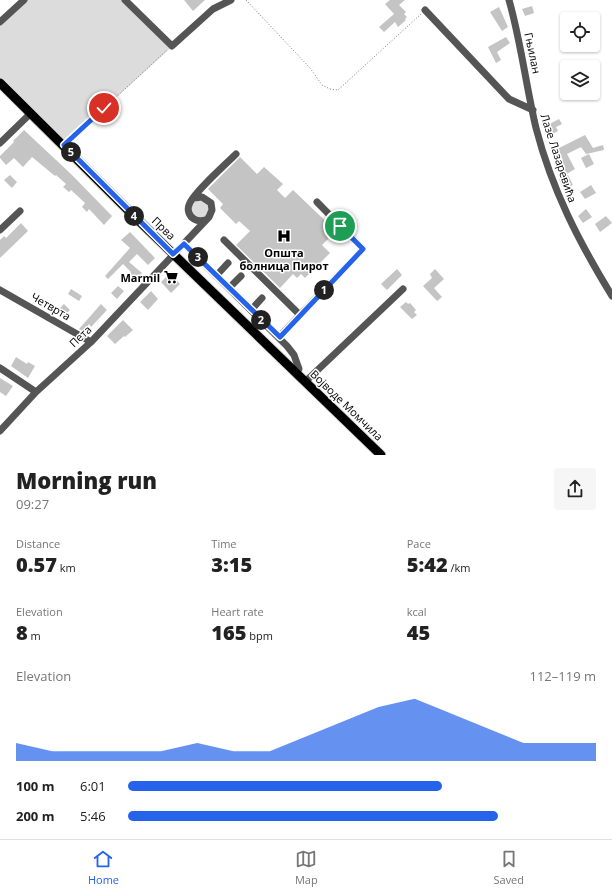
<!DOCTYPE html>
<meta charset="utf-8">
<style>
body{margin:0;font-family:"Open Sans",sans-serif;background:#f6f6f6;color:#222;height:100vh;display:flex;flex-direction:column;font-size:15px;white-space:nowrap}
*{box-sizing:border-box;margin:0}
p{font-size:13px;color:#767676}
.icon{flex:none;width:22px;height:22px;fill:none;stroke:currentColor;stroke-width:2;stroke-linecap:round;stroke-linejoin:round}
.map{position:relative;height:455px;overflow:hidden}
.side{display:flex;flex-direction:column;background:#fff;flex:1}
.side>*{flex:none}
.buttons{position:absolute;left:560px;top:12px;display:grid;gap:8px}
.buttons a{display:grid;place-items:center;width:40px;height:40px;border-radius:4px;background:#fff;box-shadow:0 1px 3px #0004;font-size:20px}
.pin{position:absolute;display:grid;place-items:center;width:34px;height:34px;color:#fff;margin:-17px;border:2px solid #fff;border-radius:50%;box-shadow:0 1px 4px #0007}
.km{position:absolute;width:20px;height:20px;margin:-10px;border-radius:50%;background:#222;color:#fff;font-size:11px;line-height:20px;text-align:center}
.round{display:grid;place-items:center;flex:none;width:42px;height:42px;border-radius:4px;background:#f6f6f6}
.headline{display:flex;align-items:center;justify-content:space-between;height:68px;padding:0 16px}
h1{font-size:22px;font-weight:800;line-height:30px}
.metrics{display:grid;grid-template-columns:repeat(3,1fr);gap:6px;height:68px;padding:4px 16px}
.metrics div{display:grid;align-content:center}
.metrics b{font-size:20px;font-weight:800}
.metrics small{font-size:11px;font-weight:400}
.metrics p{font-size:11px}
.chart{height:112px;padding:8px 16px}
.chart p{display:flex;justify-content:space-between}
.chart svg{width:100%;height:72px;margin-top:4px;fill:#2563eb;opacity:.7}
ul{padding:0 16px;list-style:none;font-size:13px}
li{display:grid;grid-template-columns:64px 48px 1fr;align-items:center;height:30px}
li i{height:10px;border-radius:5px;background:#2563eb}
.tabs{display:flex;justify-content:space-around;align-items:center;height:56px;border-top:1px solid #e0e0e0;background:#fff;font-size:11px;color:#767676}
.tabs a{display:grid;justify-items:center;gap:2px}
.tabs .current{color:#2563eb}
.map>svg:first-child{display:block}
.green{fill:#dcdcdc}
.building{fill:#c4c4c4}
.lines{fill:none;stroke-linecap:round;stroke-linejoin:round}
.major-casing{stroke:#dbdbdb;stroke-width:11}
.path{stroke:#777;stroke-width:1;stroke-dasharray:1 2;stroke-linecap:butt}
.minor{stroke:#555;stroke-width:7}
.major{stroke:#000;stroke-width:9}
.route-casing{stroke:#fff;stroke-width:8}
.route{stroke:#2563eb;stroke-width:5}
.labels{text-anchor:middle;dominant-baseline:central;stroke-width:3;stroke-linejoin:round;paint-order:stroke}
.street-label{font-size:11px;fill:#000;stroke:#fff}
.poi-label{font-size:11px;font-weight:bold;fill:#000;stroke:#fff}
</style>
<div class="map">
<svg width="612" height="455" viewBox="0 0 612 455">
<rect width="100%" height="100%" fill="#fff"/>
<path class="green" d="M 26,0 L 127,0 L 175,44 L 63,146 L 0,85 L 0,24 Z
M191 209a9 9 0 1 1 18 0a9 9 0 1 1-18 0Z"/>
<path class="building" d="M 184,0 L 205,0 L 193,11 Z
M 390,0 L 405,0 L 399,5 L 406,12 L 404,14 L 407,17 L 405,19 L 406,20 L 398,27 L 395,22 L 384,32 L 379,27 L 394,14 L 385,4 Z
M 532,6 L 534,13 L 525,16 L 522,9 Z
M 499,7 L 508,27 L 502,31 L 490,12 Z
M 506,37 L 510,43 L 497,52 L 501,60 L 496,63 L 488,47 Z
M 559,119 L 562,124 L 556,127 L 558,131 L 548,136 L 544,127 Z
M 24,130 L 71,174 L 112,216 L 104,225 L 89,209 L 87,212 L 82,207 L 85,203 L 71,190 L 69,192 L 63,187 L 66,184 L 56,175 L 55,176 L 32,157 L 23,167 L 14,158 L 6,165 L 0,158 L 0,156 L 14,142 L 13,141 Z
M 585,135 L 593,148 L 603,145 L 604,150 L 586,154 L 581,147 L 567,154 L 575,169 L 565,175 L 558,163 L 563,160 L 557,149 Z
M 589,154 L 594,164 L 586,168 L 581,158 Z
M 240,157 L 257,174 L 264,167 L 283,184 L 277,190 L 285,198 L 293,190 L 336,231 L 322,245 L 330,253 L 305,278 L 301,274 L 297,278 L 293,274 L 280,288 L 236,245 L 250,231 L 239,221 L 236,224 L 220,208 L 223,204 L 208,189 Z
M 10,175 L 17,182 L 12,188 L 4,180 Z
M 568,175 L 573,185 L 564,189 L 559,179 Z
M 591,185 L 596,193 L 585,199 L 580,192 Z
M 586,209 L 592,217 L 583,223 L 578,216 Z
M 606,216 L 612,223 L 600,232 L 595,224 Z
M 21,223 L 28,231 L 0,258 L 0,240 L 4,236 L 6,238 Z
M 130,232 L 155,258 L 148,265 L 137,254 L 129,262 L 142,273 L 134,282 L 128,276 L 131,272 L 123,264 L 108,279 L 105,276 L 130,248 L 121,240 Z
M 397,269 L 402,275 L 387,290 L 381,284 Z
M 435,269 L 444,279 L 434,288 L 442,297 L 437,301 L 423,286 L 432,278 L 430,274 Z
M 170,273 L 180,284 L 171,293 L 161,282 Z
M 118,286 L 124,291 L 117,299 L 111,293 Z
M 71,289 L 82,296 L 79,301 L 68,294 Z
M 151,291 L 158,299 L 148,310 L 140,302 Z
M 406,302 L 408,304 L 410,303 L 416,310 L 414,312 L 417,315 L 412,319 L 400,307 Z
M 64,304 L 70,310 L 63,317 L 57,311 Z
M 101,304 L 107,310 L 91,327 L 89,324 L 84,332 L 79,329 Z
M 123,320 L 133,330 L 125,337 L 124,336 L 115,344 L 107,336 Z
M 16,357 L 27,364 L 28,362 L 35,366 L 28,378 L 11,366 Z
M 0,378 L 13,386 L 6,396 L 0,392 Z"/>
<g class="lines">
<defs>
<path id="major" d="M 0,83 L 137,219 L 381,455"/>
</defs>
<use href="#major" class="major-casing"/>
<path class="path" d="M 246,0 L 310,68 L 322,85 L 330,89 L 338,90 L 421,14
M 70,140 L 167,50"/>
<path class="minor" d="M 125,0 L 172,46 L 213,9 L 231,0
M 509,0 C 521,42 526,86 536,128 C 552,190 579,242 612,296
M 425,10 L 509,99 L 533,110
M 0,22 L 24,0
M 0,143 L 31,113
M 206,220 C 202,221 197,221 194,219 C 189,216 187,210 189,205 C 192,194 226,164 236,154
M 0,230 L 20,211
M 224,240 L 300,315
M 184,244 L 287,346 L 294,355 L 299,369 L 296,372
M 216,276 L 228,263
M 229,288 L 241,276
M 0,290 L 91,342
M 251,310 L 262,298
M 279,337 L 363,249 L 317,202
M 0,368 L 36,392
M 305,382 L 403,289
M 0,431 L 36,392 L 91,342 L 209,217 L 212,210 L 211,203 L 202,197 L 194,198"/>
<use href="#major" class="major"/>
</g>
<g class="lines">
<defs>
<path id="route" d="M 104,108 L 64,145 L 173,254 L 184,244 L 280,337 L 363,249 L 340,226"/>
</defs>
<use href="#route" class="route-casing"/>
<use href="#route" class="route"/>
</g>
<defs>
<symbol id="hospital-bare" viewBox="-9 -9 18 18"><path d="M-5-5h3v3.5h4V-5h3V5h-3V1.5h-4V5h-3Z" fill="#000" stroke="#fff" stroke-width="2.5" paint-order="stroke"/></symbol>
<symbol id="supermarket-bare" viewBox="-9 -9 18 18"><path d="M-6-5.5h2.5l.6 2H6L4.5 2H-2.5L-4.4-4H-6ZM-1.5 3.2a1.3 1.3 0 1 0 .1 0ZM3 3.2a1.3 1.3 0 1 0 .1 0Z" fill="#000" stroke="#fff" stroke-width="2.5" paint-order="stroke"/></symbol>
</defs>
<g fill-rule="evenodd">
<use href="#hospital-bare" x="274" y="226" width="20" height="20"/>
<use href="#supermarket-bare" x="161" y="267" width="20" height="20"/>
</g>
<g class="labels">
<g class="street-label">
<text transform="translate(533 53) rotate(78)">Гњилан</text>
<text transform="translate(559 158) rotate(72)">Лазе Лазаревића</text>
<text transform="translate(164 228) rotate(44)">Прва</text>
<text transform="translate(51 306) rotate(30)">Четврта</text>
<text transform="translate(80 336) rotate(-44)">Пета</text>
<text transform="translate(347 405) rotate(44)">Војводе Момчила</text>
</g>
<g class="poi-label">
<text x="284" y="252">Општа<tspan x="284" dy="13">болница Пирот</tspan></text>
<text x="160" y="277" text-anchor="end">Marmil</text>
</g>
</g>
</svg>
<div class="buttons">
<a><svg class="icon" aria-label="locate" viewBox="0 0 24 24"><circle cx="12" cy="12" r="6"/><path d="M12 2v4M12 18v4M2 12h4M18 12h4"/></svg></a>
<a><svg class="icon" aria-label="layers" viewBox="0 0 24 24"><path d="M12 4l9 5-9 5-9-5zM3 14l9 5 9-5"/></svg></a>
</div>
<div class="pin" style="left:340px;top:226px;background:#1e9e55"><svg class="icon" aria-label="arrive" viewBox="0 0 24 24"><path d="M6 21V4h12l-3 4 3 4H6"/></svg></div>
<div class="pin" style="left:104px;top:108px;background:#d93025"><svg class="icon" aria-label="check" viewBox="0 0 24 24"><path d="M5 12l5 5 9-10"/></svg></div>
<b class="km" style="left:324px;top:290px">1</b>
<b class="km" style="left:261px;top:320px">2</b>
<b class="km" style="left:198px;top:257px">3</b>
<b class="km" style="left:134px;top:216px">4</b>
<b class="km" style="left:71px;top:152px">5</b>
</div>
<section class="side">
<div class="headline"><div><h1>Morning run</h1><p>09:27</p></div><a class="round"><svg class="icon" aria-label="share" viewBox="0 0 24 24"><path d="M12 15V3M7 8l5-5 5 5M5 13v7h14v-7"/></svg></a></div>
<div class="metrics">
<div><p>Distance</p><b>0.57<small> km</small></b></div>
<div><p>Time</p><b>3:15</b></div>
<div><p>Pace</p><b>5:42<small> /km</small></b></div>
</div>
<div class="metrics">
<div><p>Elevation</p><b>8<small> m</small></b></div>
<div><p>Heart rate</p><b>165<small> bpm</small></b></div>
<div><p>kcal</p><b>45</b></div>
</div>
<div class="chart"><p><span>Elevation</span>112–119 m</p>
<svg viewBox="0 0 160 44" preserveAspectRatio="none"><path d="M0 44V33L10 38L20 38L30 38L40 38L50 33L60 38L70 38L80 29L90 20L100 11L110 6L120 15L130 24L140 33L150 33L160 33V44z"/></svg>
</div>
<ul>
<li><b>100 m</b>6:01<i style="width:67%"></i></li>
<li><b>200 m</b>5:46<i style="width:79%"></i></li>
</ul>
</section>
<nav class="tabs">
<a class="current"><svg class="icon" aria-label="home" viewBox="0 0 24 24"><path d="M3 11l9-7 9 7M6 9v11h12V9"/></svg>Home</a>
<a><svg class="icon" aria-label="map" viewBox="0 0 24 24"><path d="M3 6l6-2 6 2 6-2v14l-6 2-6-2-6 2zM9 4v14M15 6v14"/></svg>Map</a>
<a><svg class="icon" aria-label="saved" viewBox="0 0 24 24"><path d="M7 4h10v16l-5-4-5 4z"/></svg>Saved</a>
</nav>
